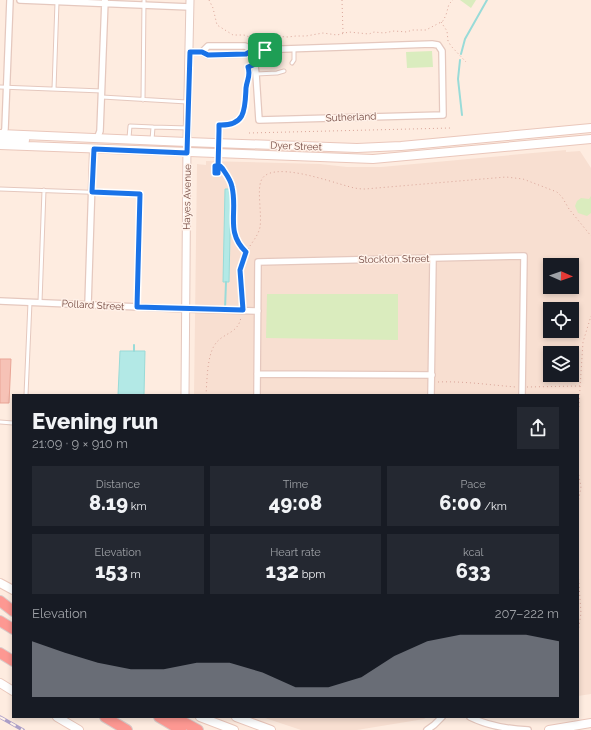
<!DOCTYPE html>
<meta charset="utf-8">
<style>
body{margin:0;font-family:Raleway,sans-serif;background:#242831;color:#f1f3f6;height:100vh;display:flex;flex-direction:column;font-size:15px;white-space:nowrap}
*{box-sizing:border-box;margin:0}
p{font-size:13px;color:#9ea1a6}
.icon{flex:none;width:22px;height:22px;fill:none;stroke:currentColor;stroke-width:2;stroke-linecap:round;stroke-linejoin:round}
.map{position:relative;flex:1;overflow:hidden}
.details{position:absolute;left:12px;top:394px;width:567px;height:324px;display:flex;flex-direction:column;background:#171b24;border-radius:0px;box-shadow:0 2px 6px #0003}
.details>*{flex:none}
.needle{width:26px;rotate:92deg}
.controls{position:absolute;left:543px;top:258px;display:grid;gap:8px}
.controls a{display:grid;place-items:center;width:36px;height:36px;border-radius:0px;background:#171b24;box-shadow:0 2px 6px #0003;font-size:20px}
.pin{position:absolute;display:grid;place-items:center;width:34px;height:34px;color:#fff;margin:-17px;border-radius:8px;box-shadow:0 2px 6px #0006}
.round{display:grid;place-items:center;flex:none;width:42px;height:42px;border-radius:0px;background:#242831}
.headline{display:flex;align-items:center;justify-content:space-between;height:68px;padding:0 20px}
h1{font-size:22px;font-weight:800;line-height:30px}
.figures{display:grid;grid-template-columns:repeat(3,1fr);gap:6px;height:68px;padding:4px 20px}
.figures div{display:grid;align-content:center;border-radius:0px;background:#242831;text-align:center}
.figures b{font-size:20px;font-weight:800}
.figures small{font-size:11px;font-weight:400}
.figures p{font-size:11px}
.chart{height:112px;padding:8px 20px}
.chart p{display:flex;justify-content:space-between}
.chart svg{width:100%;height:72px;margin-top:4px;fill:#8c9099;opacity:.7}
.map>svg:first-child{display:block}
.residential{fill:#f8dfd1;fill-rule:evenodd}
.green{fill:#daecbe}
.water{fill:#b3e9e6;stroke:#99dbd8}
.lines{fill:none;stroke-linecap:round;stroke-linejoin:round}
.stream{stroke:#99dbd8;stroke-width:2}
.building{fill:#f6c2b6;stroke:#e9a495}
.service-casing{stroke:#e5c8be;stroke-width:5}
.minor-casing{stroke:#e5c8be;stroke-width:8}
.tertiary-casing{stroke:#e5c8be;stroke-width:9}
.secondary-casing{stroke:#eac7bb;stroke-width:10}
.motorway-casing{stroke:#d9cdcb;stroke-width:12}
.path{stroke:#daa599;stroke-width:1;stroke-dasharray:1 3;stroke-linecap:butt}
.service{stroke:#fff;stroke-width:3}
.minor{stroke:#fff;stroke-width:5.5}
.tertiary{stroke:#fff;stroke-width:7}
.secondary{stroke:#fff;stroke-width:8}
.motorway{stroke:#fd9892;stroke-width:10}
.rail-casing{stroke:#ac9fc8;stroke-width:3.5}
.rail{stroke:#fff1e8;stroke-width:2;stroke-dasharray:6;stroke-linecap:butt}
.path-bridge{stroke:#daa599;stroke-width:1;stroke-dasharray:1 3;stroke-linecap:butt}
.route-casing{stroke:#fff;stroke-width:8}
.route{stroke:#1a73e8;stroke-width:5}
.labels{text-anchor:middle;dominant-baseline:central;stroke-width:3;stroke-linejoin:round;paint-order:stroke}
.street-label{font-size:10px;fill:#774d45;stroke:#fff1e8}
</style>
<div class="map">
<svg width="591" height="730" viewBox="0 0 591 730">
<rect width="100%" height="100%" fill="#feece0"/>
<path class="residential" d="M 566,150 L 566,152 L 580,151 L 591,168 L 591,694 L 578,696 L 578,395 L 194,395 L 197,164 L 206,165 L 206,161 L 320,164 L 347,167 L 381,167 ZM 550,265 L 572,265 L 572,287 L 550,287 ZM 550,309 L 572,309 L 572,331 L 550,331 ZM 550,353 L 572,353 L 572,375 L 550,375 Z
M 262,717 L 427,717 L 424,719 L 357,730 L 301,730 Z"/>
<path class="green" d="M 460,0 L 476,0 L 471,8 Z
M 432,51 L 433,67 L 407,68 L 406,52 Z
M 591,196 L 591,213 L 587,216 L 578,213 L 575,206 L 577,201 L 581,198 L 589,199 Z
M 267,294 L 398,294 L 398,340 L 266,338 Z"/>
<path class="water" d="M 225,189 L 231,189 L 229,282 L 223,282 Z
M 120,351 L 145,351 L 144,395 L 118,395 Z"/>
<g class="lines">
<path class="stream" d="M 461,54 L 465,39 L 487,0
M 460,60 L 458,79 L 462,115
M 225,309 L 226,282
M 134,351 L 134,345"/>
</g>
<path class="building" d="M 0,359 L 11,359 L 9,403 L 0,403 Z"/>
<g class="lines">
<defs>
<path id="service" d="M 292,63 L 294,60 L 294,48
M 256,74 L 277,73 L 284,71
M 0,87 L 102,91
M 54,89 L 57,2
M 102,97 L 187,102
M 143,100 L 144,0
M 153,127 L 188,128
M 129,138 L 130,126 L 153,127 L 152,140
M 0,189 L 140,194 L 137,307
M 40,302 L 44,190
M 26,395 L 30,302
M 0,422 L 13,423"/>
<path id="minor" d="M 20,0 L 190,7
M 432,44 L 438,45 L 442,51 L 443,115 L 259,120 L 256,74 L 253,50 Z
M 208,46 L 245,46 L 253,50 L 246,54 L 208,55 L 202,52 Z
M 189,52 L 202,52
M 3,134 L 5,129 L 10,0
M 97,139 L 100,131 L 105,0
M 0,301 L 186,309 L 258,311
M 88,305 L 93,149
M 257,374 L 432,375
M 257,395 L 258,262 L 524,256 L 522,395
M 431,395 L 433,259
M 470,717 C 488,726 507,729 528,730
M 427,730 L 434,725 L 442,717"/>
<path id="tertiary" d="M 185,395 L 187,142 L 190,0"/>
<path id="secondary" d="M 0,134 L 187,142 L 357,148 L 401,146 L 591,128
M 0,141 L 9,140 L 25,140
M 0,145 L 373,159 L 591,139
M 0,583 L 13,590
M 0,683 L 13,691
M 57,717 L 79,730
M 200,717 L 234,730
M 236,717 L 271,730
M 549,730 L 591,723"/>
<path id="motorway" d="M 0,601 L 13,611
M 0,621 L 13,629
M 0,653 L 13,661
M 105,717 L 127,730
M 159,717 L 181,730
M 174,717 L 198,730"/>
</defs>
<use href="#service" class="service-casing"/>
<use href="#minor" class="minor-casing"/>
<use href="#tertiary" class="tertiary-casing"/>
<use href="#secondary" class="secondary-casing"/>
<use href="#motorway" class="motorway-casing"/>
<path class="path" d="M 209,0 L 213,8 L 217,25 L 233,35 L 244,35 L 255,39 L 271,36 L 288,37 L 296,36 L 306,36 L 323,33 L 337,35 L 349,32 L 369,34 L 374,32 L 384,33 L 394,31 L 407,32 L 412,30 L 426,30 L 443,21 L 446,15 L 449,4 L 453,0
M 342,0 L 343,33
M 441,22 L 447,31 L 448,41 L 451,46 L 466,62
M 219,131 L 219,125 C 254,126 243,96 250,74
M 249,133 L 451,128
M 218,168 L 218,173 L 215,173 L 215,166 L 220,166 L 222,168 C 228,177 233,185 234,196 C 236,218 227,235 246,252
M 242,304 C 241,287 238,269 246,253 C 250,244 258,237 260,227 C 262,214 257,191 261,181 C 269,159 331,182 347,186 C 353,188 359,189 365,189 L 506,177 L 523,179 L 557,192 L 562,197 L 569,209 L 591,236
M 438,382 C 464,381 490,385 516,387
M 527,387 L 581,386
M 206,395 C 207,381 207,358 214,346 C 222,332 238,335 241,317
M 578,419 L 583,342 L 591,316
M 578,471 L 581,487 L 578,503
M 578,571 L 581,613 L 578,633"/>
<use href="#service" class="service"/>
<use href="#minor" class="minor"/>
<use href="#tertiary" class="tertiary"/>
<use href="#secondary" class="secondary"/>
<use href="#motorway" class="motorway"/>
<defs>
<path id="rail" d="M 0,717 L 23,730"/>
</defs>
<use href="#rail" class="rail-casing"/>
<use href="#rail" class="rail"/>
<path class="path-bridge" d="M 218,168 L 219,131"/>
</g>
<g class="lines">
<defs>
<path id="route" d="M 265,50 L 253,50 L 246,54 L 208,55 L 202,52 L 190,52 L 187,153 L 94,149 L 92,192 L 140,194 L 137,307 L 243,310 L 240,270 L 246,252 C 225,232 238,212 232,187 C 231,180 226,174 222,168 L 220,166 L 215,166 L 215,173 L 218,173 L 218,168 L 219,131 L 219,125 C 246,126 245,109 246,88 C 247,79 251,76 248,67 L 260,62 L 265,54 L 265,50"/>
</defs>
<use href="#route" class="route-casing"/>
<use href="#route" class="route"/>
</g>
<g class="labels">
<g class="street-label">
<text transform="translate(351 117) rotate(-2)">Sutherland</text>
<text transform="translate(296 146) rotate(2)">Dyer Street</text>
<text transform="translate(187 197) rotate(-89)">Hayes Avenue</text>
<text transform="translate(394 259) rotate(-1)">Stockton Street</text>
<text transform="translate(93 305) rotate(3)">Pollard Street</text>
</g>
</g>
</svg>
<div class="controls">
<a><svg class="needle" viewBox="-14 -14 28 28"><path d="M0-13l5 13h-10z" fill="#e53935"/><path d="M0 13l5-13h-10z" fill="#9ea1a6"/></svg></a>
<a><svg class="icon" aria-label="locate" viewBox="0 0 24 24"><circle cx="12" cy="12" r="6"/><path d="M12 2v4M12 18v4M2 12h4M18 12h4"/></svg></a>
<a><svg class="icon" aria-label="layers" viewBox="0 0 24 24"><path d="M12 4l9 5-9 5-9-5zM3 14l9 5 9-5"/></svg></a>
</div>
<div class="pin" style="left:265px;top:50px;background:#1e9e55"><svg class="icon" aria-label="arrive" viewBox="0 0 24 24"><path d="M6 21V4h12l-3 4 3 4H6"/></svg></div>
<section class="details">
<div class="headline"><div><h1>Evening run</h1><p>21:09 · 9 × 910 m</p></div><a class="round"><svg class="icon" aria-label="share" viewBox="0 0 24 24"><path d="M12 15V3M7 8l5-5 5 5M5 13v7h14v-7"/></svg></a></div>
<div class="figures">
<div><p>Distance</p><b>8.19<small> km</small></b></div>
<div><p>Time</p><b>49:08</b></div>
<div><p>Pace</p><b>6:00<small> /km</small></b></div>
</div>
<div class="figures">
<div><p>Elevation</p><b>153<small> m</small></b></div>
<div><p>Heart rate</p><b>132<small> bpm</small></b></div>
<div><p>kcal</p><b>633</b></div>
</div>
<div class="chart"><p><span>Elevation</span>207–222 m</p>
<svg viewBox="0 0 160 44" preserveAspectRatio="none"><path d="M0 44V10L10 17L20 23L30 27L40 27L50 23L60 23L70 29L80 38L90 38L100 32L110 19L120 10L130 6L140 6L150 6L160 10V44z"/></svg>
</div>
</section>
</div>
